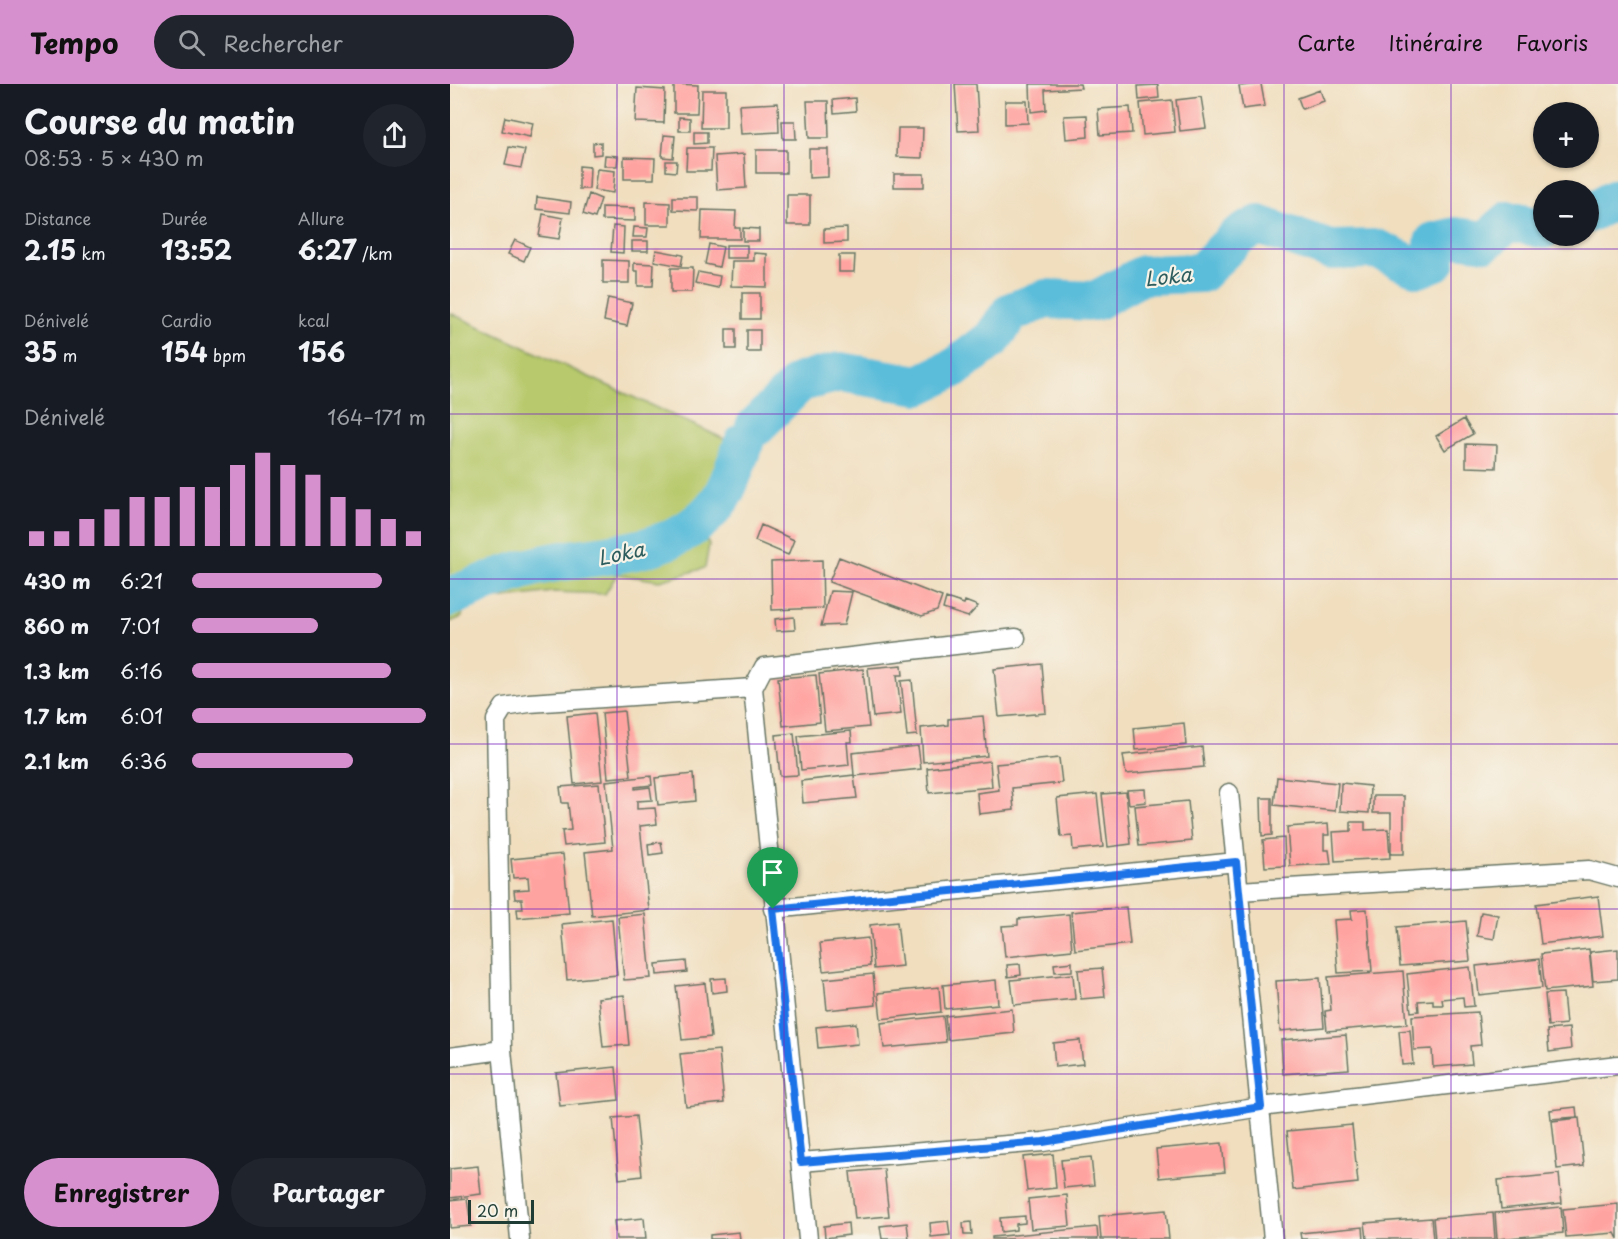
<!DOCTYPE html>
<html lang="fr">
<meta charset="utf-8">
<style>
body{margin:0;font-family:"Playpen Sans",sans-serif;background:#20242c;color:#f1f3f6;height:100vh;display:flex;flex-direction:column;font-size:22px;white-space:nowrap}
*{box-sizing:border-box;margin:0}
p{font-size:20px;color:#9ea1a6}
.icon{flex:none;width:33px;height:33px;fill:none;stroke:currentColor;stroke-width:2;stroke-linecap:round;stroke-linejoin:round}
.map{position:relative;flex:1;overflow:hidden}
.details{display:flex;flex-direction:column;background:#171b24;width:450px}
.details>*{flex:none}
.buttons{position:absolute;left:1083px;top:18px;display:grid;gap:12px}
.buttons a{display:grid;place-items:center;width:66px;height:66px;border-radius:50%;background:#171b24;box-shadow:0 2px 4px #0004;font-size:30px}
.scale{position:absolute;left:18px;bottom:15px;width:66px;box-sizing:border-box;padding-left:6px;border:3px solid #1f3d34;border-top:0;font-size:16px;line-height:21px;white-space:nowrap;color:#1f3d34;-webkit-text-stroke:4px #f7f3e8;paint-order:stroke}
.pin{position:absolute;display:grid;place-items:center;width:51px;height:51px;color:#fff;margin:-62px -26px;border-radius:50% 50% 50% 0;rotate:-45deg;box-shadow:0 0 6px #0007}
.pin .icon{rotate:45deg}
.round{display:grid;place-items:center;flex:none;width:63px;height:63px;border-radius:32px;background:#20242c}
.head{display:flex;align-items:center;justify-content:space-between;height:102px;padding:0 24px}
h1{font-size:33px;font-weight:700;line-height:45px}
.metrics{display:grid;grid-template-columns:repeat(3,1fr);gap:9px;height:102px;padding:6px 24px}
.metrics div{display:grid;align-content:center}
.metrics b{font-size:26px;font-weight:700}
.metrics small{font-size:16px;font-weight:400}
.metrics p{font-size:16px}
.chart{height:168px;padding:12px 24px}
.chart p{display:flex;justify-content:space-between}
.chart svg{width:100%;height:108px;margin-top:6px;stroke:#d690ce;stroke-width:6}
.action{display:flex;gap:12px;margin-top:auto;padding:12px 24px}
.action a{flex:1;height:69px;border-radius:36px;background:#d690ce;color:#111;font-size:24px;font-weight:700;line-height:69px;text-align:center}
.action a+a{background:#20242c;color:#f1f3f6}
ul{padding:0 24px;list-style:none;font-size:20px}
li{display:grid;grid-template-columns:96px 72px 1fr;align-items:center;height:45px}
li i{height:15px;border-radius:8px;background:#d690ce}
header{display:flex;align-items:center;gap:36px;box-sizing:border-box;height:84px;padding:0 30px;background:#d690ce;color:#111}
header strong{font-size:28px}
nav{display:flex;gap:33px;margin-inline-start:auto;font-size:21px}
.search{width:420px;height:54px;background:#20242c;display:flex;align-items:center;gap:15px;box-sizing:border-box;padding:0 21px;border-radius:33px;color:#9ea1a6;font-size:22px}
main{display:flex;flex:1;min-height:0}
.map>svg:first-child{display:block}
.green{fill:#b7c96c;stroke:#6b8350;stroke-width:1.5}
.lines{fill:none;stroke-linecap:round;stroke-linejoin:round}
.river{stroke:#5cbdda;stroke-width:40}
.building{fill:#ffa3a0}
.street-casing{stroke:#687564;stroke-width:21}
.street{stroke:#fff;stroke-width:18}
.route-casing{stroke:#fff;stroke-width:12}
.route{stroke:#1a73e8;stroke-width:8}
.grid{fill:none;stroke:#7b2cbf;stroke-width:1.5;stroke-opacity:0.55}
.labels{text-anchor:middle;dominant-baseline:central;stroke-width:4.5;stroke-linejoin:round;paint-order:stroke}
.water-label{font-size:20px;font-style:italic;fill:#2e5d5e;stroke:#f7f3e8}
</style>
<header>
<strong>Tempo</strong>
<div class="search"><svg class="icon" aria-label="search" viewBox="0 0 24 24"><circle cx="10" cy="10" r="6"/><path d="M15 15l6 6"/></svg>Rechercher</div>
<nav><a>Carte</a><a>Itinéraire</a><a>Favoris</a></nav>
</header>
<main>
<section class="details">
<div class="head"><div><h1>Course du matin</h1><p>08:53 · 5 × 430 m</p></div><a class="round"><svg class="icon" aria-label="share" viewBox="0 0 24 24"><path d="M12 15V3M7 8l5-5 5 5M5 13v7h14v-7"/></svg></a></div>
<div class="metrics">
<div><p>Distance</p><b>2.15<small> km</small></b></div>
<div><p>Durée</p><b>13:52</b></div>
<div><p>Allure</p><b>6:27<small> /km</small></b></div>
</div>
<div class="metrics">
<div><p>Dénivelé</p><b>35<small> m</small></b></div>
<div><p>Cardio</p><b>154<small> bpm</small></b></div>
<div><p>kcal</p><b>156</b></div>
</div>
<div class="chart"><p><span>Dénivelé</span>164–171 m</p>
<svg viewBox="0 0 160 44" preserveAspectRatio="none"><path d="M5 44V38M15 44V38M25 44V33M35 44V29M45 44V24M55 44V24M65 44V20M75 44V20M85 44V11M95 44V6M105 44V11M115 44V15M125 44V24M135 44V29M145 44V33M155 44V38"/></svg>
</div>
<ul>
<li><b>430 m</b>6:21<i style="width:81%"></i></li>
<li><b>860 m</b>7:01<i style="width:54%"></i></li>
<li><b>1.3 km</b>6:16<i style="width:85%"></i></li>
<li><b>1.7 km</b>6:01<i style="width:100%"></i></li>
<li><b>2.1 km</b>6:36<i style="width:69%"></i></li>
</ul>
<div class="action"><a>Enregistrer</a><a>Partager</a></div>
</section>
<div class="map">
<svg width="1168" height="1155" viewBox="0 0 1168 1155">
<rect width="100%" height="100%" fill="#f7f3e8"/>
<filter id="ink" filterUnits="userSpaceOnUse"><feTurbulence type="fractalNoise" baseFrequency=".0167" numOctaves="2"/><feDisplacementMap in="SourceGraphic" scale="12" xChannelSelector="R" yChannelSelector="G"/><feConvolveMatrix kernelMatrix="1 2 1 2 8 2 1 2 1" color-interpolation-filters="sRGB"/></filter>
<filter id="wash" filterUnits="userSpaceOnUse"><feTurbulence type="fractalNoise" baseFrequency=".008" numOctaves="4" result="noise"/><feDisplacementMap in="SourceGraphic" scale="24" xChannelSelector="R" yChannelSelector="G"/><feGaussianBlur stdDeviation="1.35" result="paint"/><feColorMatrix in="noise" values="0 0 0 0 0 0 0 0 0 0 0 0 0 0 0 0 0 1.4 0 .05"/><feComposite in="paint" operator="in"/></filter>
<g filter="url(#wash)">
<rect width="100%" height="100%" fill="#f0debe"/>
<path class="green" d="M 0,229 L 283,359 L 269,396 L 247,437 L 259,461 L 255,484 L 210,497 L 167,490 L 155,510 L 103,508 L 14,519 L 12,533 L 0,538 Z"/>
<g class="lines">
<path class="river" d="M 1138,129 L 1168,114
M 305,343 L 350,298 L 390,288 L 469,301 L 506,283 L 542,255 L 561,228 L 596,215 L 645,217 L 693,191 L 751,189 L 788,152 L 809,141 L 880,166 L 926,165 L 969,184 L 986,177 L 984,158 L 1006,153 L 1036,157 L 1059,137 L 1094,145
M 0,513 C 32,500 63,487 96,480 C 157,468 227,473 268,418 C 280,402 286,377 294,359"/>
</g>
<g id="blocks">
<path class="building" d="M 224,0 L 248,1 L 247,29 L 224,29 Z
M 505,0 L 526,0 L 529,46 L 508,47 Z
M 580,0 L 630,0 L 631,4 L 595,6 L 596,26 L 581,28 Z
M 811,0 L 815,22 L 793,25 L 789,2 Z
M 708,1 L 709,14 L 689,16 L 688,2 Z
M 187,4 L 215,6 L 214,39 L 185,38 Z
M 252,6 L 276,6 L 276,44 L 251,44 Z
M 870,6 L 874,17 L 852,25 L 848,14 Z
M 751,13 L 756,44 L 730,47 L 726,16 Z
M 405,14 L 406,27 L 384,29 L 383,16 Z
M 722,16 L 725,48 L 693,51 L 690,19 Z
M 357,17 L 378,17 L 379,54 L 359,54 Z
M 555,17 L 577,17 L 578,39 L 555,40 Z
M 328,19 L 329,48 L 291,50 L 289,21 Z
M 680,23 L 682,49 L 650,51 L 648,25 Z
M 637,31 L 638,53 L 616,55 L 614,32 Z
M 55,33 L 83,39 L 80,53 L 52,47 Z
M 229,33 L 240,34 L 240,47 L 229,47 Z
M 332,37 L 345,37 L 346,55 L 333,55 Z
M 448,44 L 473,44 L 472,74 L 447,73 Z
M 244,48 L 257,48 L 257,59 L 244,60 Z
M 214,51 L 225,52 L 223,74 L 212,73 Z
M 151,58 L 151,70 L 143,71 L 143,59 Z
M 59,63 L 75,66 L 71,84 L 55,81 Z
M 237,64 L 262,64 L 261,87 L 236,87 Z
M 359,65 L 378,65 L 378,93 L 359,94 Z
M 306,66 L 336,66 L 336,89 L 306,89 Z
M 294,70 L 296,104 L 267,106 L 265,72 Z
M 155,71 L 168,72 L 167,82 L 154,82 Z
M 174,73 L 205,74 L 204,95 L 174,95 Z
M 216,77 L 227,77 L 226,88 L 216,87 Z
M 129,82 L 140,83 L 139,105 L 129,105 Z
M 147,85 L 165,87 L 163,109 L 144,106 Z
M 444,90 L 474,90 L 474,103 L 444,103 Z
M 139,110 L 151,115 L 145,134 L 133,130 Z
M 337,111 L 360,111 L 360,141 L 337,141 Z
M 87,113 L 121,118 L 120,129 L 86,125 Z
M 223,113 L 248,113 L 248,127 L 223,126 Z
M 196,118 L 220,119 L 220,141 L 196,141 Z
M 152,123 L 185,124 L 185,137 L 152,136 Z
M 252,126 L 286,127 L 285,144 L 290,144 L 290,155 L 251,155 Z
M 93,130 L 113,134 L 109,155 L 89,152 Z
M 163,142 L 174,143 L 173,169 L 161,168 Z
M 184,143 L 198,144 L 197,153 L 183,153 Z
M 293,144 L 309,145 L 309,157 L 293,157 Z
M 397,144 L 397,158 L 374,159 L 374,145 Z
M 65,156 L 80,163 L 74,177 L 58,170 Z
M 182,157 L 198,157 L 198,167 L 182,167 Z
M 259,160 L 273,163 L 269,183 L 255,180 Z
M 276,161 L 297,161 L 297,174 L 276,174 Z
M 206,166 L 233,171 L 231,182 L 204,177 Z
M 304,169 L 317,170 L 317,203 L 281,202 L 282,177 L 304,177 Z
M 389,171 L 405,171 L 404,188 L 389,188 Z
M 153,176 L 179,177 L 179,199 L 153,199 Z
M 184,179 L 204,180 L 203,202 L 188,202 L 188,187 L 184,187 Z
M 221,184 L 243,184 L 242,208 L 221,208 Z
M 248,188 L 270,192 L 268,204 L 245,199 Z
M 292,209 L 310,209 L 310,235 L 292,235 Z
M 158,214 L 182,219 L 177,242 L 154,237 Z
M 276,245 L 286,245 L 286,265 L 276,265 Z
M 297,246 L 310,246 L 310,268 L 297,268 Z
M 1014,335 L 1023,350 L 995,366 L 986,352 Z
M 1016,360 L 1047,361 L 1046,384 L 1016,383 Z
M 311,441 L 344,456 L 338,471 L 305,457 Z
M 389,473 L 492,513 L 487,527 L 472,532 L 379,498 Z
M 372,476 L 373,524 L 322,526 L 321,478 Z
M 380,507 L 402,508 L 394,541 L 371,542 Z
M 496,514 L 514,520 L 515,517 L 528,522 L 518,533 L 493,525 Z
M 344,533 L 345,546 L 326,547 L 325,535 Z
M 592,580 L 596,629 L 549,633 L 544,585 Z
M 452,581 L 453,591 L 447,591 L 451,630 L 423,633 L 418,584 Z
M 413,585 L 419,643 L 375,647 L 369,590 Z
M 366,591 L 370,638 L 333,642 L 328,594 Z
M 462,596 L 467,651 L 457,652 L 451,597 Z
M 174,627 L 181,692 L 158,694 L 152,629 Z
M 145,629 L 152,697 L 124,700 L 117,632 Z
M 533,632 L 537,672 L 473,678 L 471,644 L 498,641 L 498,635 Z
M 734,639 L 736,661 L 686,666 L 684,644 Z
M 401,647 L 402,658 L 397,658 L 399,681 L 351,686 L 348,652 Z
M 344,649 L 348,691 L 330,692 L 326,651 Z
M 468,662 L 471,685 L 404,692 L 407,714 L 353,719 L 351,697 L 404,691 L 402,669 Z
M 752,663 L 754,683 L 676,690 L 673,671 Z
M 609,674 L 612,699 L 562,704 L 564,726 L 529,730 L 527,709 L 549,706 L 546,680 Z
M 540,677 L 542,703 L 479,709 L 477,684 Z
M 243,690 L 245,717 L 208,721 L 205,694 Z
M 201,692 L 202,701 L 185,703 L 185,705 L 200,703 L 202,716 L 187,717 L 187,725 L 205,724 L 207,740 L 190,742 L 199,826 L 142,832 L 135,768 L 163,765 L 156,697 Z
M 827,693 L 888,699 L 885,727 L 824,721 Z
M 891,699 L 920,702 L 919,729 L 890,727 Z
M 149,700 L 155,758 L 114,762 L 112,747 L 121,746 L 118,719 L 112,719 L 110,703 Z
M 695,705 L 696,718 L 679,720 L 677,706 Z
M 676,708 L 681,760 L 658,763 L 652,710 Z
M 647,710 L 653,763 L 623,766 L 622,752 L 611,753 L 607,714 Z
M 923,712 L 954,712 L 954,770 L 941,770 L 941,729 L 923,729 Z
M 811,714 L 822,714 L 822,751 L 812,752 Z
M 738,717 L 742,757 L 689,762 L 685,722 Z
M 901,738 L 915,738 L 915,746 L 938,745 L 940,774 L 885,777 L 883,748 L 901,747 Z
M 878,740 L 879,751 L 874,751 L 874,766 L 879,766 L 881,780 L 840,782 L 837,743 Z
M 834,754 L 835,782 L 815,783 L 813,756 Z
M 211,758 L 213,769 L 199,771 L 198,760 Z
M 113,770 L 119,829 L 68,834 L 67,825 L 73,825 L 72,815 L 65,815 L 64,806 L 79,805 L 78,793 L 63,794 L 61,775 Z
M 1148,812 L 1153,852 L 1091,860 L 1086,820 Z
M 676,823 L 680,860 L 625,866 L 621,828 Z
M 917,825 L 922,887 L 888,889 L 884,836 L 902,835 L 901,826 Z
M 1031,828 L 1048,831 L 1044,855 L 1027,852 Z
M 195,830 L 201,894 L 174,896 L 168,833 Z
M 619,830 L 622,866 L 555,873 L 552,842 L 568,841 L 568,835 Z
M 162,835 L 167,891 L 117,896 L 112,840 Z
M 1016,837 L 1020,877 L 950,882 L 947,843 Z
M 447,838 L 452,882 L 424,885 L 420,841 Z
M 418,854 L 420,882 L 373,887 L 370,859 Z
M 1139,865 L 1143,902 L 1095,907 L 1091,870 Z
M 1168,865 L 1168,895 L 1143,897 L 1140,868 Z
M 1089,875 L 1092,904 L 1029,911 L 1026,882 Z
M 236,877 L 237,888 L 207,891 L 206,880 Z
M 622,878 L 622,887 L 605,888 L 604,880 Z
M 570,880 L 571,891 L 558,893 L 557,881 Z
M 1020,883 L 1024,922 L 1014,923 L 1013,913 L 992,915 L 993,921 L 983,921 L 983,916 L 968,917 L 969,927 L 961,928 L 957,890 Z
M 652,884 L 655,913 L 631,915 L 628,886 Z
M 953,887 L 957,940 L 877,947 L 875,927 L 881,926 L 878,893 Z
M 423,890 L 426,921 L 377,926 L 374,895 Z
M 623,890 L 625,915 L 564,921 L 561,896 Z
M 276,894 L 277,907 L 262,909 L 261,895 Z
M 870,894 L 874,943 L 830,947 L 826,897 Z
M 546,896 L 548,920 L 495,925 L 493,901 Z
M 255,899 L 261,953 L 232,956 L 226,902 Z
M 489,903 L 491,928 L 431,935 L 428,909 Z
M 1113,909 L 1116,940 L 1098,942 L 1095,910 Z
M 174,911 L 179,961 L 153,963 L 148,914 Z
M 562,925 L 564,949 L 498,956 L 495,932 Z
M 1028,928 L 1031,961 L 1020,962 L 1022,980 L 983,983 L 982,965 L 964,966 L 962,932 Z
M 493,932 L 496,958 L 434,964 L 431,939 Z
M 406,939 L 408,960 L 368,964 L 366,943 Z
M 1119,944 L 1121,965 L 1099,968 L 1097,946 Z
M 960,946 L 963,980 L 952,981 L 949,947 Z
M 896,951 L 899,985 L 833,990 L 831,956 Z
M 630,956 L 633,980 L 605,983 L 603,959 Z
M 269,966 L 274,1019 L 236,1023 L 230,970 Z
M 166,983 L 169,1016 L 110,1022 L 106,989 Z
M 1126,1023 L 1127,1033 L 1101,1035 L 1100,1026 Z
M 186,1032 L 192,1092 L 169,1095 L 163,1034 Z
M 1129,1034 L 1134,1082 L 1107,1085 L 1102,1037 Z
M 902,1041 L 908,1099 L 843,1106 L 837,1047 Z
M 772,1059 L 775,1088 L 709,1094 L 706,1065 Z
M 603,1070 L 606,1104 L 577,1107 L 573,1073 Z
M 641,1073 L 644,1101 L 614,1104 L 611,1076 Z
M 28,1082 L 31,1110 L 0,1114 L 0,1085 Z
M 434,1085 L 439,1132 L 405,1135 L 400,1088 Z
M 1109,1090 L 1112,1119 L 1051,1125 L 1048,1096 Z
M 617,1111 L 620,1142 L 581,1145 L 578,1115 Z
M 17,1114 L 21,1142 L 0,1144 L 0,1116 Z
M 1168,1120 L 1168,1155 L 1165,1149 L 1116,1153 L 1113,1125 Z
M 1111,1123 L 1113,1149 L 1047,1155 L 1045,1129 Z
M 716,1126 L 719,1155 L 651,1155 L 649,1132 Z
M 1043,1129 L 1045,1155 L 985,1155 L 983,1134 Z
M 575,1132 L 575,1139 L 566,1140 L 566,1146 L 551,1148 L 550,1134 Z
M 194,1134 L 196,1155 L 166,1155 L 164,1137 Z
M 981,1134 L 983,1155 L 917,1155 L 915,1139 Z
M 498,1137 L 500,1151 L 481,1153 L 480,1139 Z
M 521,1138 L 522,1151 L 514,1151 L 513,1139 Z
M 398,1139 L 399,1151 L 375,1154 L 374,1142 Z
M 457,1139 L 459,1155 L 432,1155 L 430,1142 Z
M 647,1143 L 648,1155 L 542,1155 L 542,1153 Z
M 913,1143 L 914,1155 L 851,1155 L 850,1149 Z
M 289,1148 L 290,1155 L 260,1155 L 260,1151 Z"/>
</g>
</g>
<g filter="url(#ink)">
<use href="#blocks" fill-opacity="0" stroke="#687564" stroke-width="1.5"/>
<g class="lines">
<defs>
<path id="street" d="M 779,709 L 823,1155
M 789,807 L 1139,786 L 1168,794
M 323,825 L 786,778
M 0,973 L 52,966
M 351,1078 L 593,1058 L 811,1023 L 1168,981
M 70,1155 L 52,966 L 46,636 L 54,623 L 79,619 L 303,604
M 358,1155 L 303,604 L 314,583 L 566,554"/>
</defs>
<use href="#street" class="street-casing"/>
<use href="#street" class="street"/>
</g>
</g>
<g class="lines" filter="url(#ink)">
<defs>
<path id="route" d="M 786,778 L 811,1023 L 593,1058 L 351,1078 L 323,825 Z"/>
</defs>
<use href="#route" class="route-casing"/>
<use href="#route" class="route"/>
</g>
<path class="grid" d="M 167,0 L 167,1155M 334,0 L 334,1155M 501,0 L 501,1155M 667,0 L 667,1155M 834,0 L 834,1155M 1001,0 L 1001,1155M 0,165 L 1168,165M 0,330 L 1168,330M 0,495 L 1168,495M 0,660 L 1168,660M 0,825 L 1168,825M 0,990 L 1168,990"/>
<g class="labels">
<g class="water-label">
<text transform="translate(718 192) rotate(-6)">Loka</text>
<text transform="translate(171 469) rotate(-12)">Loka</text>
</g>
</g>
</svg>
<div class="buttons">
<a>+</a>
<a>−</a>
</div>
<div class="scale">20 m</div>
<div class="pin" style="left:323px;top:825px;background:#1e9e55"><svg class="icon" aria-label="arrive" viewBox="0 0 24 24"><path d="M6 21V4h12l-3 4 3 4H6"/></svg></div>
</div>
</main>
